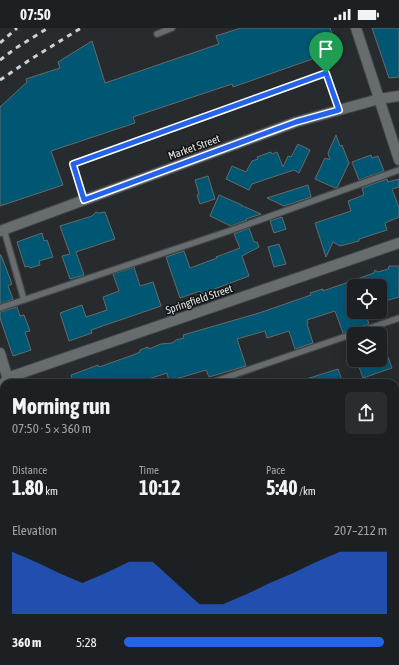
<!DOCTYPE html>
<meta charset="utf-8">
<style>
body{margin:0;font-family:"Asap Condensed",sans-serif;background:#2a2d2f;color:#f1f3f6;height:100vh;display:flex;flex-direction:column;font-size:15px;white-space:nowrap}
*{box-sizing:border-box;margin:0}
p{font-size:13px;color:#a0a3a5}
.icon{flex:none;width:22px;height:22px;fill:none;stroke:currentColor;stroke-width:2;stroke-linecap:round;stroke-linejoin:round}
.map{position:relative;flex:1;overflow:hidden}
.details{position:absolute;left:0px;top:351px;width:399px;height:286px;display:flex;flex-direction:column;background:#1d2022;border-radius:12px 12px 0 0;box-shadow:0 4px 16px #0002,0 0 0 1px #3b3e40}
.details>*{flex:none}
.tools{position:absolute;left:347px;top:251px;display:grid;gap:8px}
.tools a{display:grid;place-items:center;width:40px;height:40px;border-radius:6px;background:#1d2022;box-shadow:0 4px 16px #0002,0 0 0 1px #3b3e40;font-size:20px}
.pin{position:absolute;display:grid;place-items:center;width:34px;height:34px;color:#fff;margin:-41px -17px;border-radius:50% 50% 50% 0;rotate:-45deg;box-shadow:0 0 4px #0007}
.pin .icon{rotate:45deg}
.round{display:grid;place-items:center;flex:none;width:42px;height:42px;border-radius:6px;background:#2a2d2f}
.overview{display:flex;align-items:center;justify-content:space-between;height:68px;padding:0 12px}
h1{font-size:22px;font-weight:700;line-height:30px}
.metrics{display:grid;grid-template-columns:repeat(3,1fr);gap:6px;height:68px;padding:4px 12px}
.metrics div{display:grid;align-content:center}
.metrics b{font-size:20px;font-weight:700}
.metrics small{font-size:11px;font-weight:400}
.metrics p{font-size:11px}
.chart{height:112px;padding:8px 12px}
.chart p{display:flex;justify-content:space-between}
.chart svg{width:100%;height:72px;margin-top:4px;fill:#2563eb;opacity:.7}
ul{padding:0 12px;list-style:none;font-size:13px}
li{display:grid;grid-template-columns:64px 48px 1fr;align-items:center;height:30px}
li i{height:10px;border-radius:5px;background:#2563eb}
.status{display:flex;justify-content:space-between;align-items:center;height:28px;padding:0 20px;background:#1d2022;direction:ltr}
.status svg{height:11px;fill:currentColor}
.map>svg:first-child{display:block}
.building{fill:#005774;stroke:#656a6c}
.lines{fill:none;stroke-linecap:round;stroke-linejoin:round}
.service-casing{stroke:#444648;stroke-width:8}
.minor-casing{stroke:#444648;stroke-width:12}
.secondary-casing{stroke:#444648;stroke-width:12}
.service{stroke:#676c6e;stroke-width:5.5}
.minor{stroke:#676c6e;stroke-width:10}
.secondary{stroke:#676c6e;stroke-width:10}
.rail{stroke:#cdd0d2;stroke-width:3;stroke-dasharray:5 5;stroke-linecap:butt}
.route-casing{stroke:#fff;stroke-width:8}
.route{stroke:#2563eb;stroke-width:5}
.labels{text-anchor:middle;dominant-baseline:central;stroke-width:3;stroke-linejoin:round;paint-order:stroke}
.street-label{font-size:11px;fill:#e7e9eb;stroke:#111314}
</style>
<div class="status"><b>07:50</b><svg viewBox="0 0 49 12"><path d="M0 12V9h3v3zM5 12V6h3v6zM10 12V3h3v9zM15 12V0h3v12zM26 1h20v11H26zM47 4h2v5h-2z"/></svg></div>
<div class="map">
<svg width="399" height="637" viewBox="0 0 399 637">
<rect width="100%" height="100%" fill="#272b2d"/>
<path class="building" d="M 241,0 L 330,0 L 338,22 L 233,59 L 232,56 L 133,89 L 135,95 L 51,123 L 63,157 L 0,178 L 0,79 L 27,54 L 26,51 L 60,40 L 58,34 L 92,13 L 105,55 L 219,16 L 216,8 Z
M 372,0 L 399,0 L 399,49 L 389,50 Z
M 336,107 L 340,118 L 342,117 L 349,135 L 337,160 L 335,160 L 315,151 L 325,130 L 330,132 L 328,125 Z
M 298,116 L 310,122 L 299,145 L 294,142 L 252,156 L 249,162 L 226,151 L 232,138 L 246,144 L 252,133 L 258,131 L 257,129 L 271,124 L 272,126 L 277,124 L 283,139 L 288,128 L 291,129 Z
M 371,127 L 372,130 L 378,128 L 384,143 L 359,152 L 352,134 Z
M 208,148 L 215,171 L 200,176 L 197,167 L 199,166 L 195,152 Z
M 387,151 L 388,154 L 399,151 L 399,159 L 392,161 L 399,180 L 399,189 L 385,195 L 387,202 L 359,211 L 359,213 L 340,218 L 333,214 L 326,229 L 315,195 L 351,183 L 348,173 L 364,167 L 362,160 Z
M 308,157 L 311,169 L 284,178 L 267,170 Z
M 219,167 L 242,177 L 241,178 L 243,178 L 261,186 L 246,191 L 247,192 L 231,198 L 210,188 Z
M 96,184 L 98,185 L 105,184 L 115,211 L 76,224 L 84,247 L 70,251 L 62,228 L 70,226 L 60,198 L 92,188 Z
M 282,189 L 286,201 L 274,205 L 270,193 Z
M 249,200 L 254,214 L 257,214 L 259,219 L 242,228 L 249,248 L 201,266 L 200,263 L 180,270 L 166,229 L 184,223 L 190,240 L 217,230 L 216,229 L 240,220 L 234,206 Z
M 42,205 L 44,213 L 47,212 L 53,229 L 39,233 L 40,237 L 30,240 L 29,238 L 25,239 L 17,214 Z
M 279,216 L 286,236 L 274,239 L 268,219 Z
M 0,227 L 1,227 L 12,256 L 8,258 L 13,271 L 0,276 Z
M 389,238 L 399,238 L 399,269 L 385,273 L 382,264 L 380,264 L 380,258 L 354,258 L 354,284 L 365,284 L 369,296 L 343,305 L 335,283 L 307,292 L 308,295 L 307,296 L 313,315 L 295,321 L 289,303 L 267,310 L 265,303 L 237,311 L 246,338 L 209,349 L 206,342 L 169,353 L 167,345 L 136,355 L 73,355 L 71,347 L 98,337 L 99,339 L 133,327 L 140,324 L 140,322 L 148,319 L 149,321 L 161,316 L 172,315 L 176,312 L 184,310 L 183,307 L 259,285 L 311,267 L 310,265 L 323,261 L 323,263 L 374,245 L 375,242 L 378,244 L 388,241 Z
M 134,239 L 140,258 L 153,254 L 161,278 L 91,302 L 92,305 L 69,313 L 60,285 L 82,277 L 86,289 L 107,282 L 103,269 L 119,263 L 113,246 Z
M 17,279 L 20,288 L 24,287 L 30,303 L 25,304 L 31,322 L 13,328 L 0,290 L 0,284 Z
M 388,329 L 392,340 L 363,350 L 358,336 L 371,332 L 380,332 Z
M 338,341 L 343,355 L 301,355 L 300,353 Z"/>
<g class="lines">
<defs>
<path id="service" d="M 157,6 L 172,0
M 84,172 L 73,136 L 326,45 L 339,82
M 4,202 L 24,272
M 0,280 L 229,203 L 399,142
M 0,355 L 7,350
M 210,355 L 399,290
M 395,453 L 399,452
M 395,615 L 399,613
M 133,633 L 134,637
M 186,633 L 187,637
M 329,637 L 341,633"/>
<path id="minor" d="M 356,0 L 399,132
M 0,203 L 296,94 L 379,71 L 399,68
M 7,350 L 399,215
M 395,534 L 399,533
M 90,637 L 102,633"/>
<path id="secondary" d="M 0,325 L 9,355
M 395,374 L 399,373
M 0,503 L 4,502
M 100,633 L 101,637"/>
</defs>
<use href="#service" class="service-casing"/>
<use href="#minor" class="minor-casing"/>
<use href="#secondary" class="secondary-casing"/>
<use href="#service" class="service"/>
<use href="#minor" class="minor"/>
<use href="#secondary" class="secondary"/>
<path class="rail" d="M 0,15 L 17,0
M 0,32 L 16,20 L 48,0
M 0,52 L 28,33 L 81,0"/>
</g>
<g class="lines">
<defs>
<path id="route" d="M 326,45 L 339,82 L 296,94 L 84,172 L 73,136 Z"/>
</defs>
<use href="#route" class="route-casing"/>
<use href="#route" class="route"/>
</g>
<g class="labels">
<g class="street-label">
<text transform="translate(194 119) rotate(-20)">Market Street</text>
<text transform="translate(199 271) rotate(-19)">Springfield Street</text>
</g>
</g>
</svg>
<div class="tools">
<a><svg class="icon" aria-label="locate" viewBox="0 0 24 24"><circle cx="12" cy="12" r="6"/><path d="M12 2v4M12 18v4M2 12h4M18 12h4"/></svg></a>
<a><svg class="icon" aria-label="layers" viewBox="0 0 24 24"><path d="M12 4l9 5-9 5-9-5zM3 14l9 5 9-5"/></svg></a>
</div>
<div class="pin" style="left:326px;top:45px;background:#1e9e55"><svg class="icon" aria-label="arrive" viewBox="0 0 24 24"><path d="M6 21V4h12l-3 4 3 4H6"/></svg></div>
<section class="details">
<div class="overview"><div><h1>Morning run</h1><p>07:50 · 5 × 360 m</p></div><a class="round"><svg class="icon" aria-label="share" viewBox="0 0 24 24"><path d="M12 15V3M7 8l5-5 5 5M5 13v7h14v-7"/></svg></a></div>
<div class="metrics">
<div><p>Distance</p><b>1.80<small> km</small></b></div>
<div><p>Time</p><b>10:12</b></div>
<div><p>Pace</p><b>5:40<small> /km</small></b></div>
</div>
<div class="chart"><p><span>Elevation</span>207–212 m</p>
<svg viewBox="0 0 160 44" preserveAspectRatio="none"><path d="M0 44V6L10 12L20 19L30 25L40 19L50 12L60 12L70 25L80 38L90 38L100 32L110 25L120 19L130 12L140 6L150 6L160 6V44z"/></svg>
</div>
<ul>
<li><b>360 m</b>5:28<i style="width:99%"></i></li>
</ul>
</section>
</div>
